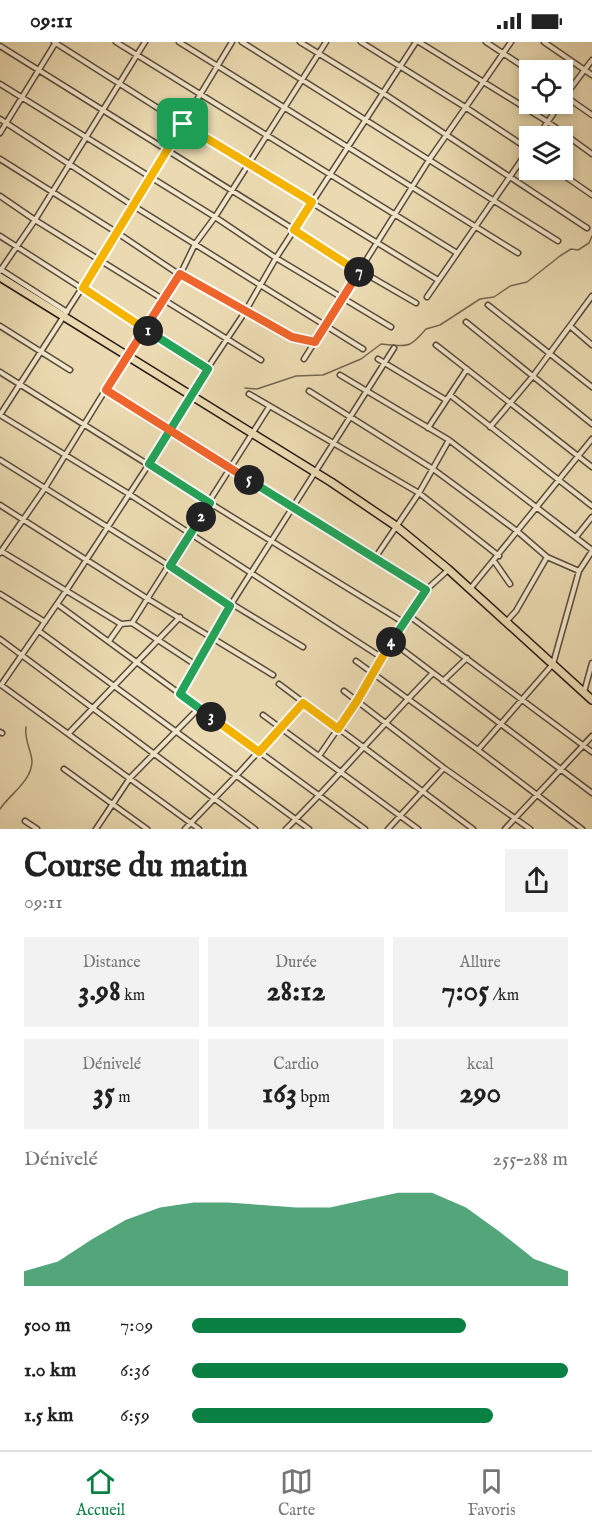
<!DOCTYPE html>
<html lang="fr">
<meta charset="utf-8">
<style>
body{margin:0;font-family:"IM FELL English",serif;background:#f2f2f2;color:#222;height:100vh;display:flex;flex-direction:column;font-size:22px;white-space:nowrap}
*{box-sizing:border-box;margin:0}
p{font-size:20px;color:#767676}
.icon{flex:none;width:33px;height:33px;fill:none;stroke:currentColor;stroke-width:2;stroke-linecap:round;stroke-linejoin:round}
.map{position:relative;height:787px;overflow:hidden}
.drawer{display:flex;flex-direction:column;background:#fff;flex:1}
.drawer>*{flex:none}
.buttons{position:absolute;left:519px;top:18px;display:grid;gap:12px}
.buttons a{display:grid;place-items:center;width:54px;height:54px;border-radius:0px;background:#fff;box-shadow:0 3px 9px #0003;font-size:30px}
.pin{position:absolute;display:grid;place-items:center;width:51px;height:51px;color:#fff;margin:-26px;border-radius:12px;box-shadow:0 3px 9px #0006}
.km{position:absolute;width:30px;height:30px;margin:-15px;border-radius:50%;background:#222;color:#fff;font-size:16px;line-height:30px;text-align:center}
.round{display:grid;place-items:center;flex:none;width:63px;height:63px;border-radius:0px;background:#f2f2f2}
.head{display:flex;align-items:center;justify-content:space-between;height:102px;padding:0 24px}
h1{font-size:33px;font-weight:700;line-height:45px}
.metrics{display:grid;grid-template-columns:repeat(3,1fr);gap:9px;height:102px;padding:6px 24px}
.metrics div{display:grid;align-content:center;border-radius:0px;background:#f2f2f2;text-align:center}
.metrics b{font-size:30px;font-weight:700}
.metrics small{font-size:16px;font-weight:400}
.metrics p{font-size:16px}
.chart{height:168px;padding:12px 24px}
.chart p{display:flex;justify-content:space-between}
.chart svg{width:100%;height:108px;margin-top:6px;fill:#0b8043;opacity:.7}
ul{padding:0 24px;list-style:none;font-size:20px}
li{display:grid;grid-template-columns:96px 72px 1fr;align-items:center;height:45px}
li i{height:15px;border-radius:8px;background:#0b8043}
.status{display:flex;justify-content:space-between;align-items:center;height:42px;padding:0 30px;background:#fff;direction:ltr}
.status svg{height:16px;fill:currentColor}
.menu{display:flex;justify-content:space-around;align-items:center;height:84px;border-top:2px solid #e0e0e0;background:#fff;font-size:16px;color:#767676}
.menu a{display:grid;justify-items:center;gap:3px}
.menu .active{color:#0b8043}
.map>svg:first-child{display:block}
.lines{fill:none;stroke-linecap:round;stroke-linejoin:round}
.stream{stroke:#756753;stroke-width:1.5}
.minor-casing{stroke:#594b3c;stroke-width:7}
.trunk-casing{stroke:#281b15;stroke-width:10}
.minor{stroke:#f2e7cc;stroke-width:4}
.trunk{stroke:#ebdab1;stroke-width:7}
.split-1-casing{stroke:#fff;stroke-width:12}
.split-2-casing{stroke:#fff;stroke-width:12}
.split-3-casing{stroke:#fff;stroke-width:12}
.split-4-casing{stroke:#fff;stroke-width:12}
.split-5-casing{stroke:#fff;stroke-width:12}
.split-6-casing{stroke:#fff;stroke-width:12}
.split-7-casing{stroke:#fff;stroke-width:12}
.split-8-casing{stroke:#fff;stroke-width:12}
.split-1{stroke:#f5b400;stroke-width:8}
.split-2{stroke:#22a559;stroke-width:8}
.split-3{stroke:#22a559;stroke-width:8}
.split-4{stroke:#f5b400;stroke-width:8}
.split-5{stroke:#22a559;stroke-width:8}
.split-6{stroke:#f0652b;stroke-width:8}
.split-7{stroke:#f0652b;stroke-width:8}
.split-8{stroke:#f5b400;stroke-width:8}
</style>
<div class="status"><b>09:11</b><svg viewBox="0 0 49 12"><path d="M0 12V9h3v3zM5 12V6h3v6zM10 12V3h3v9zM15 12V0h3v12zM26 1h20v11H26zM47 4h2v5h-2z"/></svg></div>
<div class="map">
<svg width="592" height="787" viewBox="0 0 592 787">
<rect width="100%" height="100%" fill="#ebdab1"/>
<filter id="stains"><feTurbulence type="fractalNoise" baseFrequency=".00333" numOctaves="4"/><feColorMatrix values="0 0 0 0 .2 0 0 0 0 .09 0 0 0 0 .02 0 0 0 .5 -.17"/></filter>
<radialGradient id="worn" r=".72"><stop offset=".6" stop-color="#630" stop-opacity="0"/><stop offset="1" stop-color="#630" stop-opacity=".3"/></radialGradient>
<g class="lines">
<path class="stream" d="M 245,346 L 257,347 L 296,334 L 323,333 L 361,317 L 381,302 C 408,304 408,308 426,287 L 440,283 L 480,257 L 494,255 L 510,244 L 527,240 L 560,214 L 571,207 L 578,208 L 589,201 L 592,194
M 0,767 C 10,752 32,739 32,719 C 31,707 24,698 26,685"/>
<defs>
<path id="minor" d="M 54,0 L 183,82 L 438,238
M 116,0 L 457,211
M 179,0 L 518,211
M 242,0 L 558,199
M 300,0 L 383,51 L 587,186
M 361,0 L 465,65 L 530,108
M 419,0 L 548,80 L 592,112
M 486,0 L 530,29
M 544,0 L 592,33
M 0,4 L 359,228 L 416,261
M 0,42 L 215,175 L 276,216 L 391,285
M 562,52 L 592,73
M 562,58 L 592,18
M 0,77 L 132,163 L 363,307
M 0,91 L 56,0
M 538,94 L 560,62
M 0,117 L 116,190 L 180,233 L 292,295 L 315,300
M 556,128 L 592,153
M 0,154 L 35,178 L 261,318
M 0,194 L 208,327
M 0,227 L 67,270
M 0,229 L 35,178 L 145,0
M 427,255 L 529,107
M 488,263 L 592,345
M 466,280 L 592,382
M 0,284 L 70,328
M 570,284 L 592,303
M 436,303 L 592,425
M 304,317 L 429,118 L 511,0
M 378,317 L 446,358
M 0,330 C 134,414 268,498 403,580
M 340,333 L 449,398 L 592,508
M 106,348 L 426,548
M 309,349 L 433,427 L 517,489 L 547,515 L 579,529
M 249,352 L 419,451 L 499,514
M 450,353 L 592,464
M 0,373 L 129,452 L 381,615
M 0,373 L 100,218 L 232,0
M 490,385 L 533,334 L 592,254
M 428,386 L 467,327
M 0,418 L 170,524 L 230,564
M 0,463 L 148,557 L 273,633
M 576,495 L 592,475
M 1,509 L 121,582
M 0,511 L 45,446 L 130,308 L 180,233 L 195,202 L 215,175 L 326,0
M 375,516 L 419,451 L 449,398
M 494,519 L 510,542
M 470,547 L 592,397
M 0,552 L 45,580
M 57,562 L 365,787
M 232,562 L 303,605
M 408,573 L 592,710
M 506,580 L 516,569 L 547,515
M 132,581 L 269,365
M 39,589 L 309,787
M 0,597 L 255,787
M 109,599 L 121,582 L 132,581 L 196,623
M 391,599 L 592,751
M 356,619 L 478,708 L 582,787
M 443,639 L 467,616
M 279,642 L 473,787
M 1,643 L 66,549 L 149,422 L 193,348 L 245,270 L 276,216 L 416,0
M 1,643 L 199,787
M 344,649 L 444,726 L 530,787
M 584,650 L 592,621
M 180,652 L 230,564 L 394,306
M 263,673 L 418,787
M 0,690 L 2,691
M 69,691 L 180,575
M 478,708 L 553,622 L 579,529 L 592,509
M 319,714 L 357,659 L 381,615 L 408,573 L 426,548 L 448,528
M 64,727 L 147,787
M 25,779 L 37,787
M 96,787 L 130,736 L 199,666
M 185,787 L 237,733 L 303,661
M 286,787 C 337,737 382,683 432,632
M 388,787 L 444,726
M 505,787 L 592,694"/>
<path id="trunk" d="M 0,235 L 331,440 L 396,484 L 448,527 L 592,658"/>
</defs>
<use href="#minor" class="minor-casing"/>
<use href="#trunk" class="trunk-casing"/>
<use href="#minor" class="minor"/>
<use href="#trunk" class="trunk"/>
</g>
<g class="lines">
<defs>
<path id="split-1" d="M 148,289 L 83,246 L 183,82"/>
<path id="split-2" d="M 148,289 L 208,327 L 149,422 L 210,461 L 201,475"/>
<path id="split-3" d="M 201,475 L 170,524 L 230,564 L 180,652 L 211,675"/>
<path id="split-4" d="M 211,675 L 259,710 L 303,661 L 338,687 L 357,659 L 391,600"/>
<path id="split-5" d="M 249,438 L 426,548 L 391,600"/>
<path id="split-6" d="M 160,263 L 106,348 L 249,438"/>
<path id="split-7" d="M 160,263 L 180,232 L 292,295 L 315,300 L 359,230"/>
<path id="split-8" d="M 183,82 L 312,160 L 294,188 L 359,230"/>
</defs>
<use href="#split-1" class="split-1-casing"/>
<use href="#split-2" class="split-2-casing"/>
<use href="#split-3" class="split-3-casing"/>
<use href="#split-4" class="split-4-casing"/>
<use href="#split-5" class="split-5-casing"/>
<use href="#split-6" class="split-6-casing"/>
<use href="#split-7" class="split-7-casing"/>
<use href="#split-8" class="split-8-casing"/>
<use href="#split-1" class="split-1"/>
<use href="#split-2" class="split-2"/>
<use href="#split-3" class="split-3"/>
<use href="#split-4" class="split-4"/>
<use href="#split-5" class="split-5"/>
<use href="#split-6" class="split-6"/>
<use href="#split-7" class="split-7"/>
<use href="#split-8" class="split-8"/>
</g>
<rect width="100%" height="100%" filter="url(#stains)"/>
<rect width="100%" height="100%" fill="url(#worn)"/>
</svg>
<div class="buttons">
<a><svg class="icon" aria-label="locate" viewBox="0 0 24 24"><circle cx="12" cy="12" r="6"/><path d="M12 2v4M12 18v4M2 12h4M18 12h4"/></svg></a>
<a><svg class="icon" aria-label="layers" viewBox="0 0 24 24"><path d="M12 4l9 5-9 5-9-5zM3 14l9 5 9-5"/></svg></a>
</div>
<div class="pin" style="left:183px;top:82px;background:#1e9e55"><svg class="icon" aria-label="arrive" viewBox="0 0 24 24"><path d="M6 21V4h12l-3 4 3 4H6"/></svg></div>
<b class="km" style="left:148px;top:289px">1</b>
<b class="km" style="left:201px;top:475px">2</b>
<b class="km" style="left:211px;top:675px">3</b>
<b class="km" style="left:391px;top:600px">4</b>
<b class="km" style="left:249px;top:438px">5</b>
<b class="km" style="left:359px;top:230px">7</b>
</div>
<section class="drawer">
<div class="head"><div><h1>Course du matin</h1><p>09:11</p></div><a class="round"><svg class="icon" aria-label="share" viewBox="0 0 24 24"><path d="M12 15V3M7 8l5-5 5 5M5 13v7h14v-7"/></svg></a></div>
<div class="metrics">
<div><p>Distance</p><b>3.98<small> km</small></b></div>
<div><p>Durée</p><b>28:12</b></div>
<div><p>Allure</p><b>7:05<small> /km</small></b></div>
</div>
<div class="metrics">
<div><p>Dénivelé</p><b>35<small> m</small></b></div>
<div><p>Cardio</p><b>163<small> bpm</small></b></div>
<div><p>kcal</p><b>290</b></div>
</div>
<div class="chart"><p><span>Dénivelé</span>255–288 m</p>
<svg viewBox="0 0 160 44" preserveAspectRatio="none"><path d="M0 44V38L10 34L20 25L30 17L40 12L50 10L60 10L70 11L80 12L90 12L100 9L110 6L120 6L130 12L140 22L150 33L160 38V44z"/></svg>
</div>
<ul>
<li><b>500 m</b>7:09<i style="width:73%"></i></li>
<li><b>1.0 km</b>6:36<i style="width:100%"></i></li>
<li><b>1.5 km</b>6:59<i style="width:80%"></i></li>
</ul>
</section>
<nav class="menu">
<a class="active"><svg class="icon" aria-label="home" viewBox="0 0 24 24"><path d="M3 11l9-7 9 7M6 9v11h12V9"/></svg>Accueil</a>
<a><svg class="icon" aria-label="map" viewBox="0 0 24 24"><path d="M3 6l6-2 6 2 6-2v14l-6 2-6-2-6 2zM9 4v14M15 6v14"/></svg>Carte</a>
<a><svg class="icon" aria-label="saved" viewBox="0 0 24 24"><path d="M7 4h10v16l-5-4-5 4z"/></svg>Favoris</a>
</nav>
